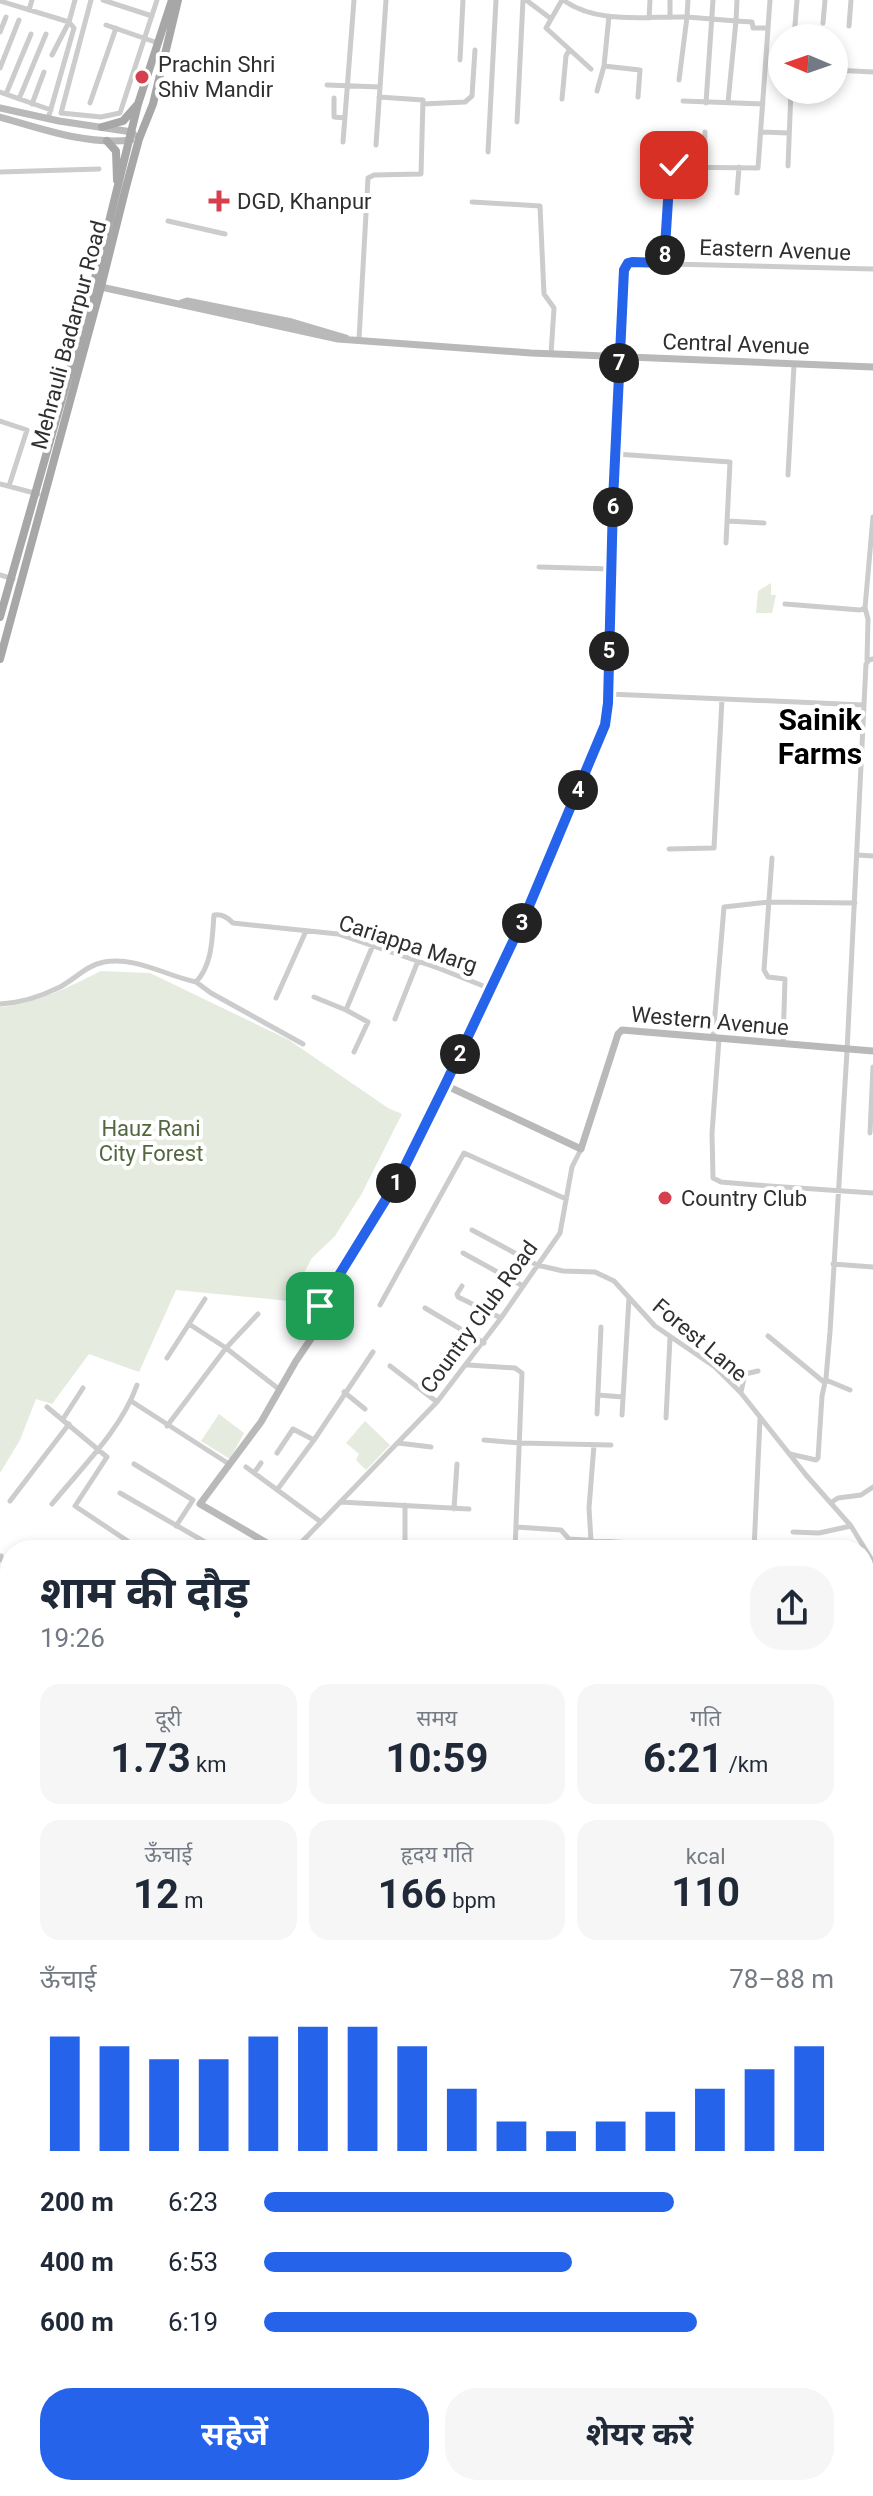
<!DOCTYPE html>
<html lang="hi">
<meta charset="utf-8">
<style>
body{margin:0;font-family:Roboto,"Noto Sans Devanagari",sans-serif;background:#f6f6f7;color:#1f2937;height:100vh;display:flex;flex-direction:column;font-size:30px;white-space:nowrap}
*{box-sizing:border-box;margin:0}
p{font-size:26px;color:#747a83}
.icon{flex:none;width:44px;height:44px;fill:none;stroke:currentColor;stroke-width:2;stroke-linecap:round;stroke-linejoin:round}
.map{position:relative;flex:1;overflow:hidden}
.side{position:absolute;left:0px;top:1540px;width:874px;height:956px;display:flex;flex-direction:column;background:#fff;border-radius:32px 32px 0 0;box-shadow:0 4px 12px #0003}
.side>*{flex:none}
.needle{width:52px;rotate:272deg}
.tools{position:absolute;left:768px;top:24px;display:grid;gap:16px}
.tools a{display:grid;place-items:center;width:80px;height:80px;border-radius:50%;background:#fff;box-shadow:0 4px 12px #0003;font-size:40px}
.pin{position:absolute;display:grid;place-items:center;width:68px;height:68px;color:#fff;margin:-34px;border-radius:16px;box-shadow:0 4px 12px #0006}
.km{position:absolute;width:40px;height:40px;margin:-20px;border-radius:50%;background:#222;color:#fff;font-size:22px;line-height:40px;text-align:center}
.round{display:grid;place-items:center;flex:none;width:84px;height:84px;border-radius:32px;background:#f6f6f7}
.overview{display:flex;align-items:center;justify-content:space-between;height:136px;padding:0 40px}
h1{font-size:44px;font-weight:700;line-height:60px}
.figures{display:grid;grid-template-columns:repeat(3,1fr);gap:12px;height:136px;padding:8px 40px}
.figures div{display:grid;align-content:center;border-radius:20px;background:#f6f6f7;text-align:center}
.figures b{font-size:40px;font-weight:700}
.figures small{font-size:22px;font-weight:400}
.figures p{font-size:22px}
.chart{height:224px;padding:16px 40px}
.chart p{display:flex;justify-content:space-between}
.chart svg{width:100%;height:144px;margin-top:8px;stroke:#2563eb;stroke-width:6}
.primary-button{display:flex;gap:16px;margin-top:auto;padding:16px 40px}
.primary-button a{flex:1;height:92px;border-radius:32px;background:#2563eb;color:#fff;font-size:32px;font-weight:700;line-height:92px;text-align:center}
.primary-button a+a{background:#f6f6f7;color:#1f2937}
ul{padding:0 40px;list-style:none;font-size:26px}
li{display:grid;grid-template-columns:128px 96px 1fr;align-items:center;height:60px}
li i{height:20px;border-radius:10px;background:#2563eb}
.map>svg:first-child{display:block}
.green{fill:#e5ebde}
.lines{fill:none;stroke-linecap:round;stroke-linejoin:round}
.street{stroke:#ccc;stroke-width:5}
.secondary{stroke:#b9b9b9;stroke-width:7}
.primary{stroke:#a7a7a7;stroke-width:8}
.route-casing{stroke:#fff;stroke-width:16}
.route{stroke:#2563eb;stroke-width:10}
.poi-dot{fill:#d73f4c;stroke:#fff;stroke-width:3}
.labels{text-anchor:middle;dominant-baseline:central;stroke-width:8;stroke-linejoin:round;paint-order:stroke}
.poi-label{font-size:22px;fill:#2f2f2f;stroke:#fff;text-anchor:start}
.street-label{font-size:22px;fill:#2f2f2f;stroke:#fff}
.park-label{font-size:22px;fill:#52673f;stroke:#fff}
.district-label{font-size:30px;font-weight:bold;fill:#000;stroke:#fff}
</style>
<div class="map">
<svg width="873" height="2496" viewBox="0 0 873 2496">
<rect width="100%" height="100%" fill="#fff"/>
<path class="green" d="M 771,583 L 771,595 L 776,595 L 772,613 L 756,613 L 758,591 Z
M 101,971 L 150,973 L 289,1040 L 388,1108 L 402,1114 L 361,1195 L 335,1236 L 312,1258 L 289,1301 L 176,1290 L 139,1372 L 89,1354 L 52,1404 L 36,1399 L 20,1440 L 0,1473 L 0,1007 C 35,1004 69,987 101,971 Z
M 219,1414 L 244,1433 L 230,1459 L 201,1441 Z
M 365,1421 L 390,1445 L 366,1470 L 356,1460 L 359,1454 L 346,1443 Z
M 864,1761 L 873,1769 L 873,1900 L 864,1901 Z
M 873,2330 L 873,2496 L 155,2496 L 157,2486 L 864,2486 L 864,2336 Z
M 0,2387 L 10,2392 L 10,2465 L 0,2488 Z"/>
<g class="lines">
<path class="street" d="M 91,0 L 61,113 L 101,117 L 120,113 L 157,0
M 103,0 L 152,16
M 526,0 L 550,18
M 562,0 L 546,28 L 591,69
M 563,0 C 598,25 646,16 687,17 L 688,0
M 0,1 L 69,22 L 74,28 L 48,119
M 29,10 L 32,0
M 670,17 L 670,0
M 649,18 L 650,0
M 823,23 L 825,0
M 106,25 L 158,43
M 849,26 L 851,0
M 0,32 L 6,17
M 794,38 L 797,0
M 52,55 L 69,22 L 75,0
M 460,60 L 463,0
M 604,66 L 609,16
M 0,68 L 19,20
M 834,70 L 873,72
M 679,80 L 687,17 L 736,21 L 737,0
M 327,85 L 380,87
M 597,91 L 604,66 L 640,70 L 638,97
M 0,92 L 51,110
M 6,94 L 31,34
M 334,98 L 334,117 L 345,118
M 19,99 L 46,34
M 562,99 L 566,56 L 569,50
M 683,101 L 763,104
M 423,102 L 423,104 L 465,102 L 472,96 L 475,50
M 728,102 L 736,21 L 752,22 L 753,28 L 768,28
M 90,103 L 116,28
M 706,103 L 713,0
M 32,104 L 44,72
M 517,122 L 523,0
M 762,132 L 789,133
M 343,142 L 354,0
M 376,145 L 386,0
M 488,152 L 496,0
M 704,166 L 705,132
M 788,166 L 791,90
M 0,172 L 99,169
M 737,193 L 739,167
M 472,202 L 540,206 L 544,294 L 554,308 L 551,354
M 168,221 L 225,234
M 664,263 L 670,167 L 758,168 L 770,0
M 359,339 L 368,178 L 374,175 L 421,174 L 423,100 L 379,97
M 619,357 L 624,270 L 628,263 L 873,269
M 0,421 L 27,430 L 9,486
M 616,454 L 730,462 L 726,543
M 788,475 L 794,365
M 0,484 L 38,494
M 728,521 L 764,523
M 539,567 L 611,569
M 0,575 L 13,579
M 785,604 L 860,610 L 865,608 L 873,517
M 865,608 L 868,619 L 867,660
M 609,694 L 864,705
M 669,849 L 714,848 L 722,699
M 858,855 L 873,856
M 772,858 L 764,970 L 768,977 L 785,979 L 783,1044
M 196,982 L 211,993 L 303,1044
M 314,997 L 346,1010
M 276,998 L 306,931
M 0,1004 C 20,1003 42,996 60,987 C 75,979 87,965 104,962 C 134,956 167,976 196,982 C 213,964 212,937 214,915 C 222,914 227,917 233,923 L 338,934 L 438,968 L 491,989
M 395,1019 L 418,961
M 713,1038 L 724,907 L 769,902 L 855,903
M 719,1039 L 712,1133 L 713,1178 L 721,1182 L 756,1185 L 873,1193
M 354,1052 L 368,1022 L 346,1010 L 373,945
M 870,1133 L 873,1067
M 472,1230 L 537,1265 L 563,1271 L 595,1272 L 614,1281 L 655,1326 L 715,1367 L 741,1393 L 806,1475 L 851,1526 L 873,1562
M 463,1253 L 523,1286
M 833,1264 L 873,1267
M 462,1286 L 457,1294 L 458,1297 L 501,1318
M 380,1305 L 464,1153 L 566,1199
M 425,1308 L 484,1343
M 189,1324 L 226,1348 L 280,1390
M 768,1336 L 825,1383
M 167,1358 L 205,1299
M 468,1365 L 515,1368 L 522,1373 L 515,1550
M 390,1366 L 437,1402
M 826,1380 L 850,1390
M 344,1392 L 365,1409
M 741,1392 L 745,1374 L 758,1371
M 598,1395 L 623,1397
M 131,1401 L 229,1464
M 47,1407 L 107,1457 L 75,1506 L 141,1550
M 597,1414 L 601,1327
M 622,1415 L 629,1298
M 666,1418 L 670,1338
M 63,1419 L 83,1388
M 167,1426 L 226,1348 L 258,1314
M 484,1440 L 519,1443 L 611,1445
M 398,1443 L 431,1447
M 277,1453 L 293,1429 L 314,1440
M 790,1454 L 816,1460 L 818,1458 L 822,1396 L 826,1378 L 830,1332 L 847,1051 L 866,664 L 869,660 L 873,659
M 134,1464 L 193,1500
M 246,1467 L 321,1522
M 254,1473 L 261,1463
M 277,1490 L 314,1440 L 373,1352
M 120,1493 L 219,1550
M 10,1501 L 69,1424
M 340,1502 L 469,1509
M 832,1502 L 838,1498 L 861,1495 L 873,1487
M 52,1504 C 82,1467 121,1430 137,1385
M 454,1509 L 457,1464
M 176,1526 L 193,1500
M 516,1527 L 561,1530 L 569,1539 L 665,1545
M 793,1532 L 819,1533 L 851,1526
M 591,1541 L 589,1508 L 594,1445
M 67,1550 L 70,1546
M 294,1550 L 437,1402 L 501,1318 L 560,1233 L 572,1167 L 581,1149
M 405,1550 L 405,1505
M 754,1550 L 760,1419
M 0,1560 L 1,1556
M 864,1580 L 873,1580
M 864,1645 L 873,1642
M 0,1660 L 10,1669
M 0,1686 L 10,1682
M 0,1740 L 10,1745
M 0,1787 L 10,1766
M 0,1828 L 10,1834
M 0,1846 L 10,1851
M 0,1909 L 10,1895
M 864,1938 L 873,1938
M 0,1973 L 10,1962
M 0,2002 L 10,2010
M 864,2013 L 873,1975
M 864,2034 L 873,2035
M 1,2077 L 10,2081
M 0,2103 L 10,2108
M 0,2157 L 8,2140
M 864,2162 L 873,2162
M 864,2246 L 873,2246
M 4,2312 L 10,2292
M 864,2319 L 873,2280"/>
<path class="secondary" d="M 0,108 L 59,121 L 132,132 L 134,135
M 0,117 C 42,129 86,145 131,140
M 101,287 L 338,339 L 531,353 L 873,367
M 181,303 L 187,301 L 292,322 L 346,338
M 445,1085 L 581,1149 L 618,1034 L 622,1030 L 873,1051
M 279,1550 L 200,1504 L 261,1422 L 296,1361 L 325,1318 L 320,1305 L 399,1178 L 445,1085 L 524,918 L 599,741 L 608,710 L 619,358
M 0,1595 L 10,1599
M 0,1603 L 10,1605
M 864,2127 L 873,2134
M 0,2231 L 10,2237"/>
<path class="primary" d="M 102,127 L 123,121 L 138,104
M 107,141 L 116,151 L 117,180
M 0,617 L 87,311 L 138,104 L 172,0
M 0,659 L 101,287 L 126,187 L 139,139 L 153,104 L 178,0"/>
</g>
<g class="lines">
<defs>
<path id="route" d="M 320,1306 L 399,1178 L 445,1085 L 524,918 L 605,725 L 608,703 L 613,501 L 624,270 L 628,263 L 632,262 L 664,263 L 670,169 L 674,165"/>
</defs>
<use href="#route" class="route-casing"/>
<use href="#route" class="route"/>
</g>
<g class="poi-dot">
<circle cx="142" cy="77" r="8"/>
<path d="M215 189h8v8h8v8h-8v8h-8v-8h-8v-8h8z"/>
<circle cx="665" cy="1198" r="8"/>
</g>
<g class="labels">
<g class="poi-label">
<text x="158" y="64">Prachin Shri<tspan x="158" dy="25">Shiv Mandir</tspan></text>
<text x="237" y="201">DGD, Khanpur</text>
<text x="681" y="1198">Country Club</text>
</g>
<g class="street-label">
<text transform="translate(775 250) rotate(2)">Eastern Avenue</text>
<text transform="translate(69 335) rotate(-75)">Mehrauli Badarpur Road</text>
<text transform="translate(736 344) rotate(2)">Central Avenue</text>
<text transform="translate(408 944) rotate(18)">Cariappa Marg</text>
<text transform="translate(710 1021) rotate(5)">Western Avenue</text>
<text transform="translate(479 1317) rotate(-54)">Country Club Road</text>
<text transform="translate(700 1340) rotate(40)">Forest Lane</text>
</g>
<g class="park-label">
<text x="151" y="1128">Hauz Rani<tspan x="151" dy="25">City Forest</tspan></text>
</g>
<g class="district-label">
<text x="820" y="719">Sainik<tspan x="820" dy="34">Farms</tspan></text>
</g>
</g>
</svg>
<div class="tools">
<a><svg class="needle" viewBox="-14 -14 28 28"><path d="M0-13l5 13h-10z" fill="#e53935"/><path d="M0 13l5-13h-10z" fill="#747a83"/></svg></a>
</div>
<div class="pin" style="left:320px;top:1306px;background:#1e9e55"><svg class="icon" aria-label="arrive" viewBox="0 0 24 24"><path d="M6 21V4h12l-3 4 3 4H6"/></svg></div>
<div class="pin" style="left:674px;top:165px;background:#d93025"><svg class="icon" aria-label="check" viewBox="0 0 24 24"><path d="M5 12l5 5 9-10"/></svg></div>
<b class="km" style="left:396px;top:1183px">1</b>
<b class="km" style="left:460px;top:1054px">2</b>
<b class="km" style="left:522px;top:923px">3</b>
<b class="km" style="left:578px;top:790px">4</b>
<b class="km" style="left:609px;top:651px">5</b>
<b class="km" style="left:613px;top:507px">6</b>
<b class="km" style="left:619px;top:363px">7</b>
<b class="km" style="left:665px;top:255px">8</b>
<section class="side">
<div class="overview"><div><h1>शाम की दौड़</h1><p>19:26</p></div><a class="round"><svg class="icon" aria-label="share" viewBox="0 0 24 24"><path d="M12 15V3M7 8l5-5 5 5M5 13v7h14v-7"/></svg></a></div>
<div class="figures">
<div><p>दूरी</p><b>1.73<small> km</small></b></div>
<div><p>समय</p><b>10:59</b></div>
<div><p>गति</p><b>6:21<small> /km</small></b></div>
</div>
<div class="figures">
<div><p>ऊँचाई</p><b>12<small> m</small></b></div>
<div><p>हृदय गति</p><b>166<small> bpm</small></b></div>
<div><p>kcal</p><b>110</b></div>
</div>
<div class="chart"><p><span>ऊँचाई</span>78–88 m</p>
<svg viewBox="0 0 160 44" preserveAspectRatio="none"><path d="M5 44V9M15 44V12M25 44V16M35 44V16M45 44V9M55 44V6M65 44V6M75 44V12M85 44V25M95 44V35M105 44V38M115 44V35M125 44V32M135 44V25M145 44V19M155 44V12"/></svg>
</div>
<ul>
<li><b>200 m</b>6:23<i style="width:72%"></i></li>
<li><b>400 m</b>6:53<i style="width:54%"></i></li>
<li><b>600 m</b>6:19<i style="width:76%"></i></li>
</ul>
<div class="primary-button"><a>सहेजें</a><a>शेयर करें</a></div>
</section>
</div>
